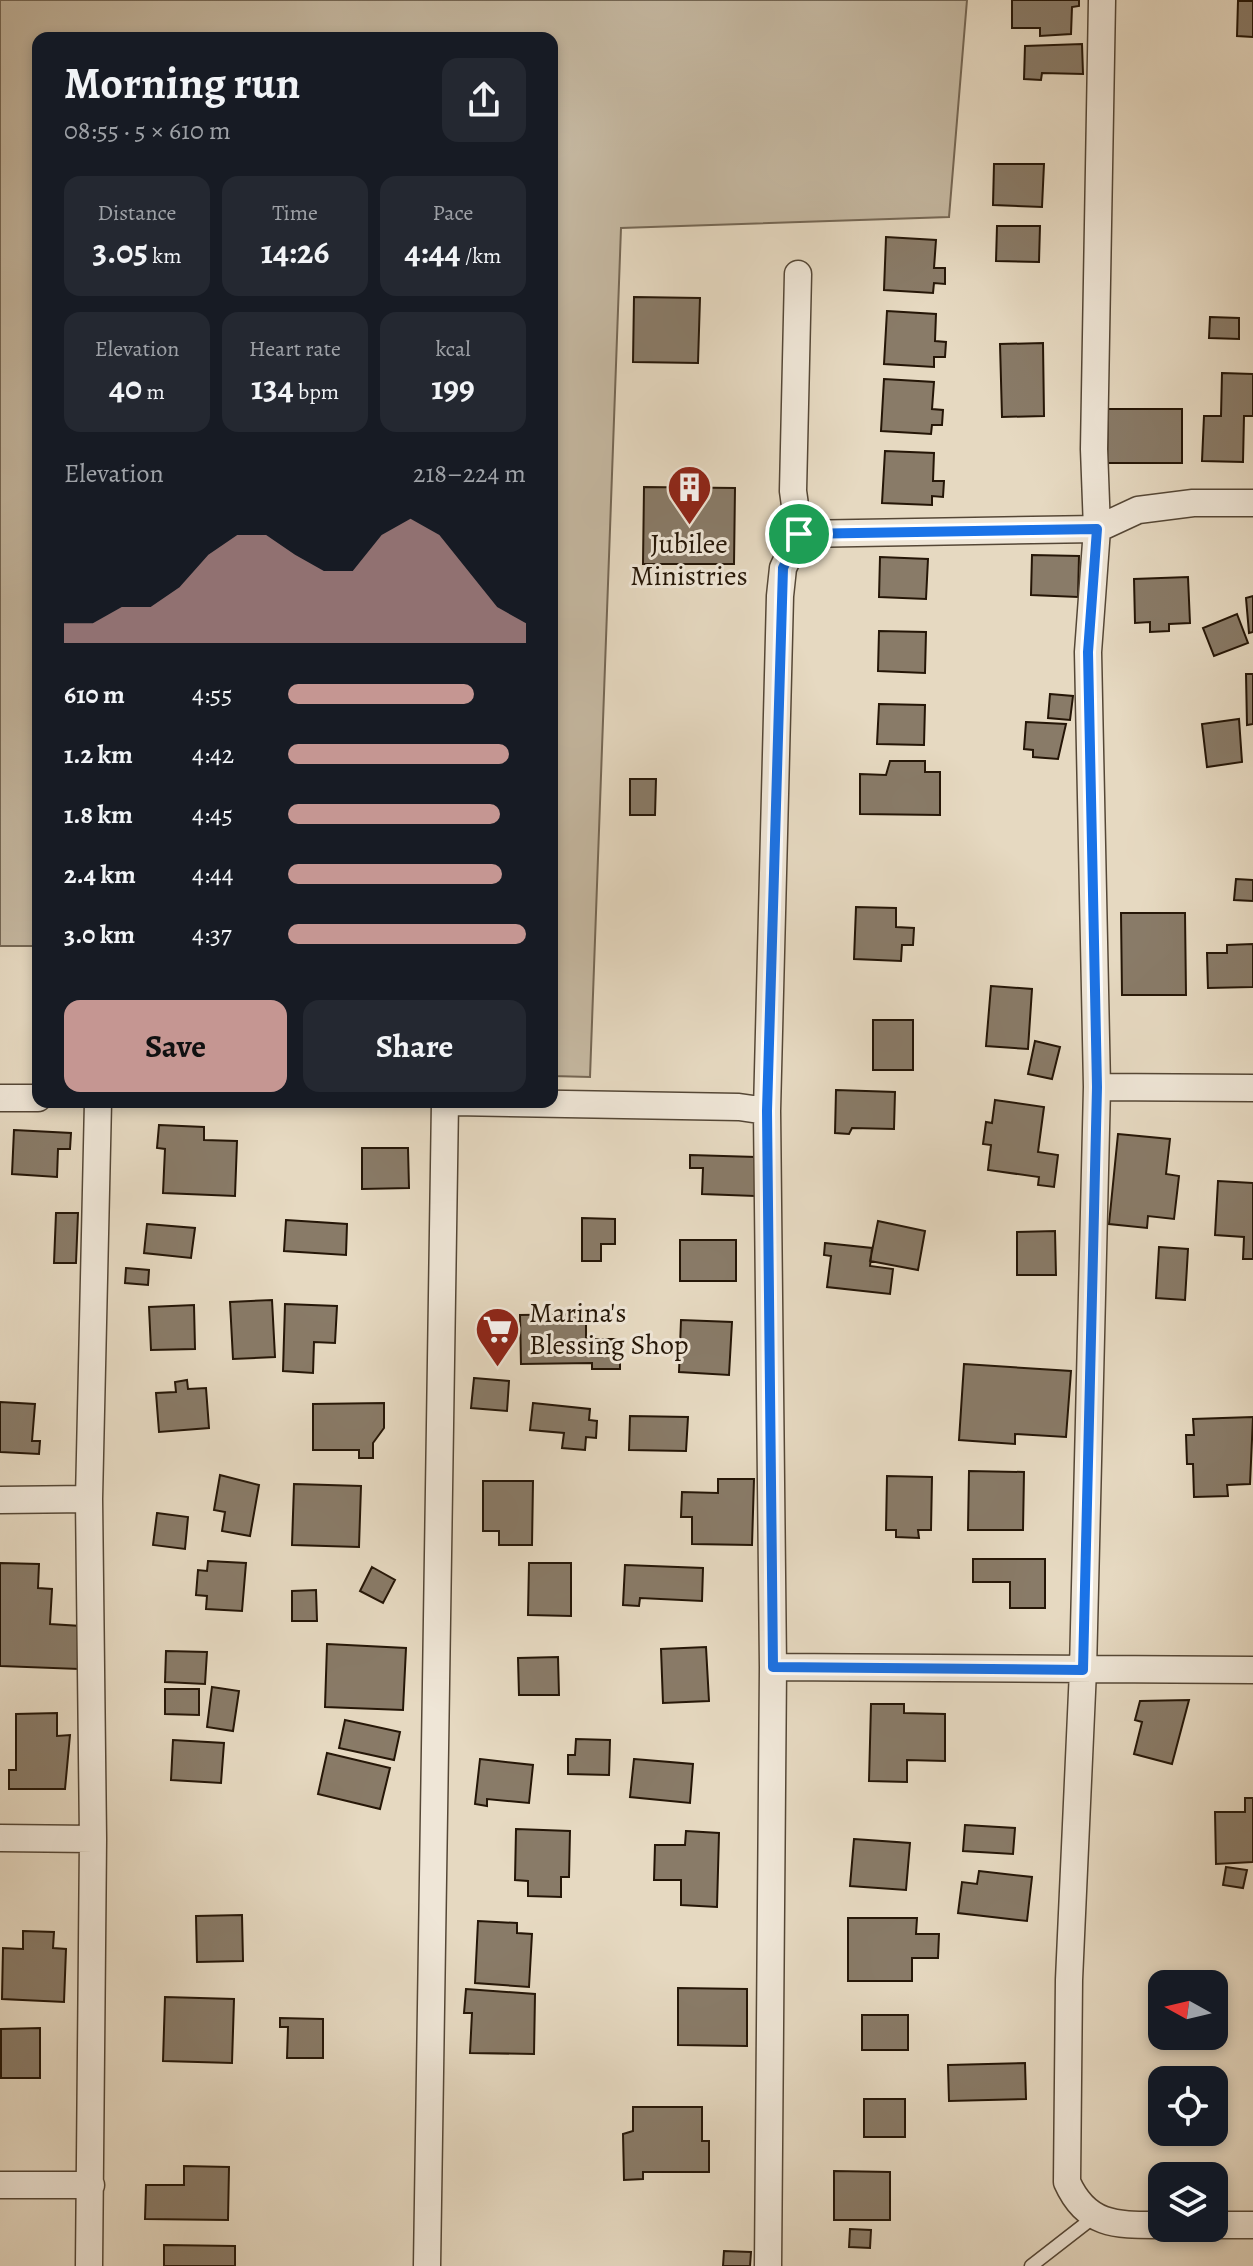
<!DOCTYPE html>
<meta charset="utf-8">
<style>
body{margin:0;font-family:Alegreya,serif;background:#242831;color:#f1f3f6;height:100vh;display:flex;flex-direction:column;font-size:30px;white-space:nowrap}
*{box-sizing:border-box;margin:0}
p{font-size:26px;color:#9ea1a6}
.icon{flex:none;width:44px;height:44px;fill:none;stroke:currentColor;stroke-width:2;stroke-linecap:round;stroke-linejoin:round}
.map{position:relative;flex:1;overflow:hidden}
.drawer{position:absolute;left:32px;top:32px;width:526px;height:1076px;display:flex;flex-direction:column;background:#171b24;border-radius:16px;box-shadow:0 4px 12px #0003}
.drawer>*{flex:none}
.needle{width:52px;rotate:278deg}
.fabs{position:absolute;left:1148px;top:1970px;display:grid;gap:16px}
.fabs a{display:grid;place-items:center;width:80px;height:80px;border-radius:16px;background:#171b24;box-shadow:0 4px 12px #0003;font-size:40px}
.pin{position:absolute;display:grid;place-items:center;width:68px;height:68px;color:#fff;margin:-34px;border:4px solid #fff;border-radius:50%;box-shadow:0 2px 8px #0007}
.round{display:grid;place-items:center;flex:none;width:84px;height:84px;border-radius:16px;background:#242831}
.overview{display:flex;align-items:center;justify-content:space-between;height:136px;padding:0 32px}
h1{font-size:44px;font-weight:600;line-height:60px}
.metrics{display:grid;grid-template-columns:repeat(3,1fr);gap:12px;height:136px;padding:8px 32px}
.metrics div{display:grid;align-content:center;border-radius:16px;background:#242831;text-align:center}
.metrics b{font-size:34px;font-weight:600}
.metrics small{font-size:22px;font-weight:400}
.metrics p{font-size:22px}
.chart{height:224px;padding:16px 32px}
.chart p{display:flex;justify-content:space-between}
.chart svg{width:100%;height:144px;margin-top:8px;fill:#c59692;opacity:.7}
.button{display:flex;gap:16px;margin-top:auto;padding:16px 32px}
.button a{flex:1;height:92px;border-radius:16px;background:#c59692;color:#111;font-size:32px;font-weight:600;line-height:92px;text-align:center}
.button a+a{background:#242831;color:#f1f3f6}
ul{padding:0 32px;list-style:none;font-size:26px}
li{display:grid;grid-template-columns:128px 96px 1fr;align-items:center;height:60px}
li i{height:20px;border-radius:10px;background:#c59692}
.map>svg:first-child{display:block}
.green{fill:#c5b8a1;stroke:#756754;stroke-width:2}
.building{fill:#897b68;stroke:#251607;stroke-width:2}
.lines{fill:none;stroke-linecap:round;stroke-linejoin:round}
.lane-casing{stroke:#554736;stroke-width:15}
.street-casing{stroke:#554736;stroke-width:29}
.lane{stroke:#efe6d7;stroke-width:12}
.street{stroke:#efe6d7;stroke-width:26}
.route-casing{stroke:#fff;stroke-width:16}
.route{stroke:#1a73e8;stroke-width:10}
.labels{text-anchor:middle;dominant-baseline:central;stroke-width:6;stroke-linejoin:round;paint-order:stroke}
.poi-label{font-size:28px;fill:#251607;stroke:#efe6d7}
</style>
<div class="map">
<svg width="1253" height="2266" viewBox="0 0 1253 2266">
<rect width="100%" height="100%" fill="#e6d9c1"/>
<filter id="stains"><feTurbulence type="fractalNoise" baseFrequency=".0025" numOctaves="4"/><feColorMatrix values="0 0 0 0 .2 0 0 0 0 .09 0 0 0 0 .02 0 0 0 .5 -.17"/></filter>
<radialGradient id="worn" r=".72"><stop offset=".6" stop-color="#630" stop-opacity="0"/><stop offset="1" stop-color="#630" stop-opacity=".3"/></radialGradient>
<path class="green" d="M 0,0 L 967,0 L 949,217 L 621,228 L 590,1077 L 552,1076 L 552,38 L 38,38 L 38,946 L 0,946 Z"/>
<path class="building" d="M 1012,0 L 1079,0 L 1079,6 L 1072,7 L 1071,34 L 1040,36 L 1040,28 L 1012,28 Z
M 1238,1 L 1253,1 L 1253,37 L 1237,36 Z
M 1082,44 L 1083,74 L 1042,73 L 1041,80 L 1024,79 L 1025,46 Z
M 994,164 L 1044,164 L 1042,207 L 993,205 Z
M 997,226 L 1040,226 L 1039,262 L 996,261 Z
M 886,237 L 936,240 L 934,268 L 945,268 L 945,284 L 934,283 L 933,293 L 884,290 Z
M 634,297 L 700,298 L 698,363 L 633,362 Z
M 887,311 L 936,314 L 935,341 L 946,342 L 945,357 L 934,357 L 934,367 L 884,364 Z
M 1210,317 L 1239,318 L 1239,339 L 1209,338 Z
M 1043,343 L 1044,416 L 1002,417 L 1000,344 Z
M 1222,373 L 1253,374 L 1253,416 L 1244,416 L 1243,462 L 1202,461 L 1204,416 L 1221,416 Z
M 884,379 L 934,382 L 932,409 L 943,410 L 942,425 L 932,425 L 931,434 L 881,431 Z
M 1108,409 L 1182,409 L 1182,463 L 1107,463 Z
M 885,451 L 934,453 L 933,481 L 944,481 L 943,497 L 932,496 L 932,505 L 882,503 Z
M 644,487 L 735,488 L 734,564 L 643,564 Z
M 1032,555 L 1079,556 L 1078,597 L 1031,595 Z
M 880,557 L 928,559 L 926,599 L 879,597 Z
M 1188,577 L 1190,623 L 1169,624 L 1169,631 L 1150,632 L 1150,622 L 1135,623 L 1134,579 Z
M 1253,596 L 1253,632 L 1249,633 L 1246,598 Z
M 1237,614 L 1248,643 L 1214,656 L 1203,628 Z
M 879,631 L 926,632 L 925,673 L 878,671 Z
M 1246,674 L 1253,674 L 1253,724 L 1247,725 Z
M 1050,694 L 1073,696 L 1070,720 L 1048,718 Z
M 879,704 L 925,705 L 924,745 L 877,744 Z
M 1239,719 L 1242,762 L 1207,767 L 1202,724 Z
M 1026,722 L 1066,724 L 1058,759 L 1033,757 L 1033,750 L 1024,749 Z
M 890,761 L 925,761 L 925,772 L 940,772 L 940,815 L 860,814 L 860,774 L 886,775 Z
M 630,779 L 656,779 L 655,815 L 630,815 Z
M 1236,879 L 1253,880 L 1253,901 L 1234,900 Z
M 856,907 L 896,908 L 896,927 L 914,928 L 913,945 L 902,945 L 901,961 L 854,959 Z
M 1121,913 L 1185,913 L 1186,995 L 1122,995 Z
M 1253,944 L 1253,987 L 1208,988 L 1207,953 L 1227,953 L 1227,945 Z
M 991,986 L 1032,989 L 1028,1049 L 986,1046 Z
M 873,1020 L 913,1020 L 913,1070 L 873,1070 Z
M 1035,1041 L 1060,1047 L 1052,1079 L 1028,1074 Z
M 836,1090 L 895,1092 L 894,1129 L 852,1128 L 849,1134 L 835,1133 Z
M 995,1100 L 1044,1107 L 1038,1152 L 1058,1155 L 1054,1187 L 1038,1185 L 1039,1177 L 988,1170 L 991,1145 L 983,1144 L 986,1122 L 992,1123 Z
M 159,1125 L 204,1127 L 204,1140 L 237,1141 L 235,1196 L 163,1193 L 165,1149 L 157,1148 Z
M 14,1130 L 71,1133 L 70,1149 L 58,1149 L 57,1177 L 12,1174 Z
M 1118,1134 L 1170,1139 L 1166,1174 L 1179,1176 L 1174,1219 L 1148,1216 L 1147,1228 L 1109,1224 Z
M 362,1148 L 408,1148 L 409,1188 L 362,1189 Z
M 690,1155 L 756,1157 L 755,1196 L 702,1194 L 703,1168 L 690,1168 Z
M 1218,1181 L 1253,1183 L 1253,1259 L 1243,1259 L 1244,1237 L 1215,1235 Z
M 56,1213 L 78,1213 L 76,1263 L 54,1263 Z
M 582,1218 L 615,1219 L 615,1244 L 601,1244 L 601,1261 L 582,1261 Z
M 286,1220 L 347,1224 L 346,1255 L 284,1251 Z
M 878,1221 L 925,1231 L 918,1270 L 870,1261 Z
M 147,1224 L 195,1228 L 191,1258 L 144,1253 Z
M 1055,1231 L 1056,1275 L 1017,1275 L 1017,1232 Z
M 680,1240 L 736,1240 L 736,1281 L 680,1281 Z
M 825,1243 L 872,1248 L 870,1266 L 893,1269 L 890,1294 L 827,1287 L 831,1256 L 824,1255 Z
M 1159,1247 L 1188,1249 L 1185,1300 L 1156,1298 Z
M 126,1268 L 149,1270 L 148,1285 L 125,1283 Z
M 272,1300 L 275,1357 L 233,1359 L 230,1302 Z
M 285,1304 L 337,1306 L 335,1343 L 314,1342 L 313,1373 L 283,1371 Z
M 194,1305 L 195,1349 L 151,1350 L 149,1307 Z
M 586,1314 L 586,1339 L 620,1339 L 620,1369 L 592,1369 L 592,1363 L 521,1364 L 520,1315 Z
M 681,1320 L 732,1322 L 729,1375 L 679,1372 Z
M 964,1364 L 1071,1371 L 1066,1437 L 1015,1434 L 1015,1444 L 959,1440 Z
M 474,1378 L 509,1381 L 507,1411 L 471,1408 Z
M 187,1380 L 188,1389 L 206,1388 L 209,1428 L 159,1432 L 156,1393 L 176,1392 L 175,1382 Z
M 0,1402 L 35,1404 L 32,1441 L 40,1441 L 39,1454 L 0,1452 Z
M 384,1403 L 384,1428 L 373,1443 L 373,1458 L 359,1458 L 359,1450 L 313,1450 L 313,1404 Z
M 533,1403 L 590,1409 L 589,1420 L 597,1421 L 596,1438 L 586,1437 L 585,1450 L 562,1448 L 564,1433 L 530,1430 Z
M 630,1416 L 688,1417 L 686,1451 L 629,1450 Z
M 1253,1417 L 1250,1484 L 1227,1485 L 1228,1496 L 1194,1497 L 1193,1464 L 1187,1464 L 1186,1435 L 1194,1435 L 1193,1419 Z
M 969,1471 L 1024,1472 L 1023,1530 L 968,1530 Z
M 220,1475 L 259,1485 L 250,1536 L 222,1531 L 225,1512 L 214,1510 Z
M 887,1476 L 932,1477 L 931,1530 L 918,1530 L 919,1538 L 896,1537 L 896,1530 L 886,1530 Z
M 718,1479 L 754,1479 L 752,1545 L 692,1544 L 692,1517 L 681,1517 L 682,1492 L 718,1493 Z
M 483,1481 L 533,1481 L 532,1545 L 499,1545 L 499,1531 L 483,1531 Z
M 294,1484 L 361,1486 L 359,1547 L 292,1545 Z
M 157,1513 L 188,1517 L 185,1549 L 153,1545 Z
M 973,1559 L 1045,1559 L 1045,1608 L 1010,1608 L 1010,1582 L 973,1582 Z
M 208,1561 L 246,1563 L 242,1611 L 206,1609 L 207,1596 L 196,1595 L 198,1570 L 207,1571 Z
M 0,1563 L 39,1564 L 38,1588 L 52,1589 L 50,1624 L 81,1626 L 79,1669 L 0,1666 Z
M 529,1563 L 571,1563 L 571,1616 L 528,1615 Z
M 625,1565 L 703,1568 L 702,1601 L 640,1598 L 639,1606 L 623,1605 Z
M 372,1567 L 395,1580 L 383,1603 L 360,1591 Z
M 316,1590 L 317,1621 L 292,1621 L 292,1591 Z
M 327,1644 L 406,1648 L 403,1710 L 325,1707 Z
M 706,1647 L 709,1701 L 663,1703 L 661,1649 Z
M 166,1651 L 207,1652 L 205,1684 L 165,1682 Z
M 558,1657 L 559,1695 L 519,1695 L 518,1658 Z
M 212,1687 L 239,1691 L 233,1731 L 207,1727 Z
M 165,1689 L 199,1689 L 199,1715 L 165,1714 Z
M 1189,1700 L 1172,1764 L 1134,1754 L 1142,1722 L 1135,1720 L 1140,1701 Z
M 871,1704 L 904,1704 L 904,1713 L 945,1714 L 945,1761 L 907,1760 L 907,1782 L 869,1781 Z
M 57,1713 L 57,1736 L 70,1735 L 65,1789 L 9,1789 L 9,1770 L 16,1770 L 16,1714 Z
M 345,1720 L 400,1732 L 394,1760 L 339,1748 Z
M 576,1739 L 610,1740 L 609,1775 L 568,1774 L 568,1755 L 575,1755 Z
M 173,1740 L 224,1743 L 221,1783 L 171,1780 Z
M 327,1753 L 390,1768 L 380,1809 L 318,1794 Z
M 480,1759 L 533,1765 L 529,1803 L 487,1799 L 487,1806 L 475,1804 Z
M 634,1759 L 693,1764 L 690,1803 L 630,1797 Z
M 1245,1798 L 1253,1798 L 1253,1862 L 1216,1864 L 1215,1812 L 1245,1812 Z
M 965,1825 L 1015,1828 L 1013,1854 L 963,1851 Z
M 516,1829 L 570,1831 L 569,1877 L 561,1877 L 561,1897 L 528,1896 L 528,1881 L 515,1880 Z
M 686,1831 L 719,1833 L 717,1907 L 681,1905 L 681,1880 L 654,1880 L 655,1845 L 685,1845 Z
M 854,1839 L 910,1843 L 906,1890 L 850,1886 Z
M 1226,1867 L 1247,1870 L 1243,1888 L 1223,1885 Z
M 979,1871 L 1032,1877 L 1027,1921 L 958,1913 L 962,1882 L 977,1884 Z
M 242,1915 L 243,1961 L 197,1962 L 196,1916 Z
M 848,1918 L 917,1918 L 916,1934 L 939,1934 L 938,1958 L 912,1958 L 912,1981 L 848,1981 Z
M 478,1921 L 517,1923 L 517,1933 L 532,1934 L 529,1987 L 475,1983 Z
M 23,1931 L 54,1932 L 53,1948 L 66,1949 L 64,2002 L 2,1999 L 3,1948 L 23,1949 Z
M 678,1988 L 747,1989 L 747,2046 L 678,2045 Z
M 466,1989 L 535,1994 L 534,2054 L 470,2053 L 472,2013 L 464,2013 Z
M 165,1997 L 234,1999 L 232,2063 L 163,2061 Z
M 862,2015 L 908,2015 L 908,2050 L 862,2050 Z
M 280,2018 L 323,2019 L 323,2058 L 287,2058 L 288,2027 L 280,2027 Z
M 40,2028 L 40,2078 L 1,2078 L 1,2029 Z
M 1025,2063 L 1026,2099 L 949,2101 L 948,2065 Z
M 864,2099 L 905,2099 L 905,2137 L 864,2137 Z
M 633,2107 L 702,2107 L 702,2141 L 709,2141 L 709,2172 L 643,2172 L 643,2179 L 624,2180 L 623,2134 L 633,2131 Z
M 184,2166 L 229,2167 L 228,2220 L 145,2219 L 146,2185 L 184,2185 Z
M 834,2171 L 890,2172 L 890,2220 L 834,2220 Z
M 850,2229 L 871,2230 L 870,2248 L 849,2247 Z
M 164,2245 L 235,2246 L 235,2266 L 164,2266 Z
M 724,2251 L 751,2252 L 750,2266 L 723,2266 Z"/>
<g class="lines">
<defs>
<path id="lane" d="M 1031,2266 L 1094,2217"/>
<path id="street" d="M 1102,0 L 1094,449 L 1097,529 L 1088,652 L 1097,1087 L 1083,1670 L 1069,1980 L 1067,2182 C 1087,2227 1118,2225 1162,2225
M 799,534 L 1097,529 L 1138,510 L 1193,503 L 1253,503
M 1097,1087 L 1253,1088
M 0,1098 L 38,1098
M 454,1102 L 739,1107 L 767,1111
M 0,1500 L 89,1499
M 773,1667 L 1253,1670
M 0,1838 L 93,1839
M 0,2185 L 91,2185
M 1214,2225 L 1253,2225
M 89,2266 L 93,1839 L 89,1499 L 98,1102
M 427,2266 L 445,1102
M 768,2266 L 773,1667 L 767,1111 L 780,596 L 783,568 L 799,534 L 793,491 L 798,274"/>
</defs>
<use href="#lane" class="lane-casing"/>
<use href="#street" class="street-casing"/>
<use href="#lane" class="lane"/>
<use href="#street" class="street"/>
</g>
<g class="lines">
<defs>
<path id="route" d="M 1097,529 L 1088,652 L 1097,1087 L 1083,1670 L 773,1667 L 767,1111 L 783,568 L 799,534 Z"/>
</defs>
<use href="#route" class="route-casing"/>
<use href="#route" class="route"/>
</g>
<defs>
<symbol id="building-pin" viewBox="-11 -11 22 30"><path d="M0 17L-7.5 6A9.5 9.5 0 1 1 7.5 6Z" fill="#8f2418" stroke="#efe6d7"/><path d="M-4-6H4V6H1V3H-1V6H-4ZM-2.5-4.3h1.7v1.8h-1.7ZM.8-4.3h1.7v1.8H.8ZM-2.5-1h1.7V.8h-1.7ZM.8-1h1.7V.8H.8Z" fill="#fff"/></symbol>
<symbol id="supermarket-pin" viewBox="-11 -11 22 30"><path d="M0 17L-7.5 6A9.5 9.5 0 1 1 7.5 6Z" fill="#8f2418" stroke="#efe6d7"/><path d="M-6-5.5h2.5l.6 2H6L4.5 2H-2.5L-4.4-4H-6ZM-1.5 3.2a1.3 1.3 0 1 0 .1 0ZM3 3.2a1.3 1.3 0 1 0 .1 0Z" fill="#fff"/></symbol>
</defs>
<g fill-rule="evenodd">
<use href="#building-pin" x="664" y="462" width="51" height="69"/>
<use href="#supermarket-pin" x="472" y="1304" width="51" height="69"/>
</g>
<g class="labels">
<g class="poi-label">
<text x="689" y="544">Jubilee<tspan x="689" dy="32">Ministries</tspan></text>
<text x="529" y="1313" text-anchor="start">Marina's<tspan x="529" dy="32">Blessing Shop</tspan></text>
</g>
</g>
<rect width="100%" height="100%" filter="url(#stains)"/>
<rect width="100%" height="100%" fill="url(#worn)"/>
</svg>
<div class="fabs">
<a><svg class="needle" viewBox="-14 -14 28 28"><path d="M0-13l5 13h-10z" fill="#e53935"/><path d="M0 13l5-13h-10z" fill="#9ea1a6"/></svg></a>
<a><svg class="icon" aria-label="locate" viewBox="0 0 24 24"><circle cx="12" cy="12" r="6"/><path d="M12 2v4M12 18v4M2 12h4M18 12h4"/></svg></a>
<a><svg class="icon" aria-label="layers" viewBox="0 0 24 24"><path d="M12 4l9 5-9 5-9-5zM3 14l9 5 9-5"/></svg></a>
</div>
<div class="pin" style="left:799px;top:534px;background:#1e9e55"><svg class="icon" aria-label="arrive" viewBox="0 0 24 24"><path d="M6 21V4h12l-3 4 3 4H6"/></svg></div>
<section class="drawer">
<div class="overview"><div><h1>Morning run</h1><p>08:55 · 5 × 610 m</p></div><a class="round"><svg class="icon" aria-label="share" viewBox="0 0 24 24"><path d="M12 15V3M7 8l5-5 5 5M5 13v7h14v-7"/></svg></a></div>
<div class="metrics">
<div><p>Distance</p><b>3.05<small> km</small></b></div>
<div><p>Time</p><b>14:26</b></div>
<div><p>Pace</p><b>4:44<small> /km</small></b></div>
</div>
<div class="metrics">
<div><p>Elevation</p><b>40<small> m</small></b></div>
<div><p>Heart rate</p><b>134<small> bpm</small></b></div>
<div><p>kcal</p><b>199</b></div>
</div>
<div class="chart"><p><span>Elevation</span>218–224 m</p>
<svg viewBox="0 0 160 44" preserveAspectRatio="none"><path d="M0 44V38L10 38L20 33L30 33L40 27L50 17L60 11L70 11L80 17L90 22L100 22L110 11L120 6L130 11L140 22L150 33L160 38V44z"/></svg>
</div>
<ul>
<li><b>610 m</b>4:55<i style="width:78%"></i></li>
<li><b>1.2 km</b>4:42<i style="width:93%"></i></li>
<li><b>1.8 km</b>4:45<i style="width:89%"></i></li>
<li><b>2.4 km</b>4:44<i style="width:90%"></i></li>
<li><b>3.0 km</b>4:37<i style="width:100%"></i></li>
</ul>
<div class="button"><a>Save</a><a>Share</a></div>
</section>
</div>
